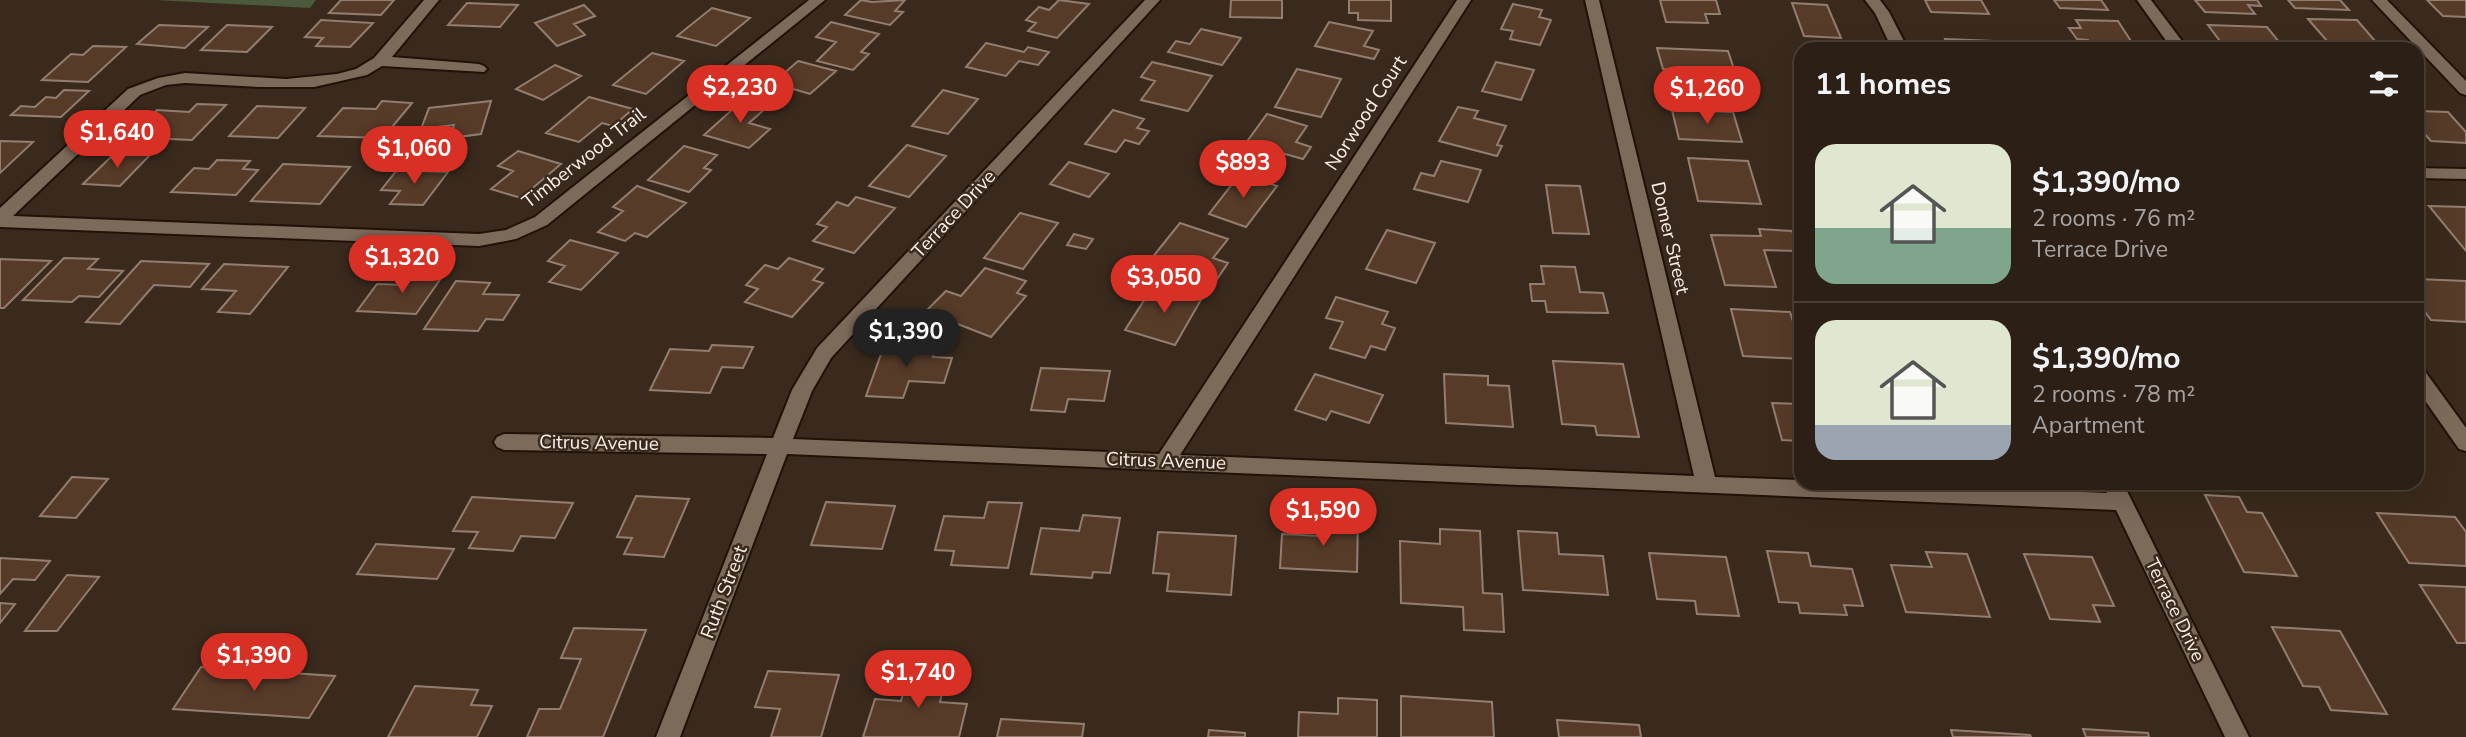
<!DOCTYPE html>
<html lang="en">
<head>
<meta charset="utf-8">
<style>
	:root { --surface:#2c2016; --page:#382d23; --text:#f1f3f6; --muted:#a6a3a1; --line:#483e35; --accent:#d93025 }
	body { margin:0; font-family:"Nunito Sans",sans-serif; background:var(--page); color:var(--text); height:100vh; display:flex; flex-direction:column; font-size:26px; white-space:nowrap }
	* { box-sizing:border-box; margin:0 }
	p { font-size:23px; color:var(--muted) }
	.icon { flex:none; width:38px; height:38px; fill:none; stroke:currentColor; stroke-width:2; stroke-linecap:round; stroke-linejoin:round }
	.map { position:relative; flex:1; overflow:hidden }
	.sheet { position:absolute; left:1794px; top:42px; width:630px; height:448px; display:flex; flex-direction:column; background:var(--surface); border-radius:21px; box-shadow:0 7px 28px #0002,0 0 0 2px var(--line) }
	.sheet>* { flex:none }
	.price { position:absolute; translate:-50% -60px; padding:0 16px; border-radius:24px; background:var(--accent); color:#fff; font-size:23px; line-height:46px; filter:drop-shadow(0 2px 4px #0008) }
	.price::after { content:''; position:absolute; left:50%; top:42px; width:21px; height:16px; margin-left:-10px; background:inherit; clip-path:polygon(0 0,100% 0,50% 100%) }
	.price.current { background:#222; color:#fff }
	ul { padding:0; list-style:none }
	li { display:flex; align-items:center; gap:21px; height:175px; padding:0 21px }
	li+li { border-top:2px solid var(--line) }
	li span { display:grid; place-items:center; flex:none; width:196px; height:140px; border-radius:21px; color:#555 }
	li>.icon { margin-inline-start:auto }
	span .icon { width:84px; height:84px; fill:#fffc; stroke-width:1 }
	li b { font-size:30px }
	h2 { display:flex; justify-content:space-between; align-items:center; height:84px; padding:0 21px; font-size:30px }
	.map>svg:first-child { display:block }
	.forest { fill:#4b5a3d }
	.building { fill:#573b29; stroke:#927e71; stroke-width:2 }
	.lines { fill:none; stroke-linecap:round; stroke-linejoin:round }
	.minor-casing { stroke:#211207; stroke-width:4 }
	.minor { fill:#7c6a5b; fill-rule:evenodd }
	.labels { text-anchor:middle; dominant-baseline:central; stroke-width:5; stroke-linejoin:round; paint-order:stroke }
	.street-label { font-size:19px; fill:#fcf1e9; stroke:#3a2a1d }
</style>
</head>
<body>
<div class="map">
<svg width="2466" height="737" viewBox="0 0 2466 737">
	<rect width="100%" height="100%" fill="#3a2a1d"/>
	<path class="forest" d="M 155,0 L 316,0 L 310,8 Z"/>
	<path class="building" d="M 341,0 L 394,0 L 381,15 L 329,13 Z
		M 861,0 L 872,2 L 905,0 L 895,11 L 903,12 L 890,25 L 845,15 Z
		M 1059,0 L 1089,4 L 1057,38 L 1028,31 L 1036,23 L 1026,20 L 1039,7 L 1049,10 Z
		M 1231,0 L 1282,0 L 1282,18 L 1230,17 Z
		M 1349,0 L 1391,0 L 1391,21 L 1358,20 L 1358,13 L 1349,13 Z
		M 1660,0 L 1716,0 L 1720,14 L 1705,14 L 1708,23 L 1666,22 Z
		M 1925,0 L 1981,0 L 1989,14 L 1931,12 Z
		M 2054,0 L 2101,0 L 2108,10 L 2060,8 Z
		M 2195,0 L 2257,0 L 2261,6 L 2248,5 L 2255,14 L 2205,12 Z
		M 2288,0 L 2340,0 L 2349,10 L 2295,8 Z
		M 2427,0 L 2466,0 L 2466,17 L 2443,16 Z
		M 467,3 L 518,5 L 500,27 L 448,25 Z
		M 1792,3 L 1827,5 L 1841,38 L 1804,36 Z
		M 1513,4 L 1542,10 L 1539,17 L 1551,20 L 1540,45 L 1510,39 L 1513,31 L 1501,29 Z
		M 584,5 L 595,16 L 574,24 L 585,35 L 557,46 L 535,23 Z
		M 712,8 L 750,18 L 716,46 L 677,36 Z
		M 2308,19 L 2357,20 L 2382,49 L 2334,49 Z
		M 321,20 L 373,23 L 350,47 L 316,46 L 323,38 L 305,37 Z
		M 2076,20 L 2118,21 L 2136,49 L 2092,47 L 2088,40 L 2077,39 L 2069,28 L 2081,28 Z
		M 831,22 L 879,34 L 861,52 L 869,54 L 853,70 L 817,61 L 836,42 L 816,37 Z
		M 1329,22 L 1373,31 L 1364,46 L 1379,50 L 1374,59 L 1315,46 Z
		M 159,25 L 208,27 L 185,48 L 137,44 Z
		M 227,25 L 272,27 L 247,52 L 201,50 Z
		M 2208,25 L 2267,27 L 2284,48 L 2226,49 Z
		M 1201,29 L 1241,38 L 1222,65 L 1168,52 L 1176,41 L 1190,44 Z
		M 1945,39 L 1995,41 L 1999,49 L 1950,49 Z
		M 986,43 L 1024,52 L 1028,47 L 1049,52 L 1038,65 L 1019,61 L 1006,76 L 966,67 Z
		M 93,46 L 126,47 L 88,82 L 42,80 L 71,54 L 83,55 Z
		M 1657,48 L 1728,51 L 1735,72 L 1663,69 Z
		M 652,53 L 684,61 L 646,94 L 613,85 Z
		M 798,61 L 836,71 L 810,94 L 773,83 Z
		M 1152,62 L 1212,76 L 1188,111 L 1141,100 L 1155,81 L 1141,77 Z
		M 1496,62 L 1534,70 L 1521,100 L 1482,91 Z
		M 555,65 L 581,76 L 543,100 L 516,89 Z
		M 1297,69 L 1341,79 L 1321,117 L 1275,107 Z
		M 64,90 L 89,91 L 61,117 L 11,115 L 21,106 L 35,107 L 46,97 L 56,98 Z
		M 943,90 L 978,99 L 948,134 L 912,126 Z
		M 589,97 L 633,109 L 613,126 L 602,123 L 579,142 L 546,133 Z
		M 744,99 L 768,106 L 749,123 L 770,129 L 749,148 L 704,135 Z
		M 382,101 L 412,103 L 383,138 L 318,136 L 343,108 L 376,109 Z
		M 491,101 L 481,134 L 450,138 L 454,125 L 421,129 L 429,108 Z
		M 197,104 L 226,105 L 192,140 L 148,138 L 156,130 L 137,130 L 157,110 L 189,112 Z
		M 257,106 L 305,108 L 278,138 L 229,136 Z
		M 1458,107 L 1478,111 L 1474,118 L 1506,126 L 1497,145 L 1502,146 L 1497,156 L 1439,141 Z
		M 1113,110 L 1144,119 L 1137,128 L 1149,131 L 1139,144 L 1125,140 L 1116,152 L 1085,144 Z
		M 1672,110 L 1733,112 L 1742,142 L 1679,139 Z
		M 2417,111 L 2448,112 L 2466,132 L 2466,143 L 2431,141 L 2424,133 L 2417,133 Z
		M 1267,114 L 1307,126 L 1296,142 L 1311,147 L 1303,159 L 1246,143 Z
		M 0,141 L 33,142 L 0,173 Z
		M 907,145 L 946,156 L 909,197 L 869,186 Z
		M 684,146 L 717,155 L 704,168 L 711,170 L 689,192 L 648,180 Z
		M 518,151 L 561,164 L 521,198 L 491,189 L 513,171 L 498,166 Z
		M 114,154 L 150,155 L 120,186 L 83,184 Z
		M 1688,158 L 1748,161 L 1761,204 L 1698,201 Z
		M 217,160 L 250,161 L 243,169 L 258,170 L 236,195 L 171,192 L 194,168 L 209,169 Z
		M 1441,161 L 1481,170 L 1468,202 L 1414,189 L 1421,173 L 1434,176 Z
		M 1069,162 L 1109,174 L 1089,197 L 1050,184 Z
		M 283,164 L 350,167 L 320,204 L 251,201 Z
		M 397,170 L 448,172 L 423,205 L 390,204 L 400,191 L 381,190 Z
		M 1240,174 L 1277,186 L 1246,227 L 1209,214 Z
		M 1546,185 L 1580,186 L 1589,234 L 1553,233 Z
		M 637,186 L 686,203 L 647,237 L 635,233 L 625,241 L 598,232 L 623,211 L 613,207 Z
		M 856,197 L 895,208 L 854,253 L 813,241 L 827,227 L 817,224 L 837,202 L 848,206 Z
		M 2429,206 L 2466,207 L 2466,251 Z
		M 1020,213 L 1058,223 L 1023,269 L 984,258 Z
		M 1180,223 L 1228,239 L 1213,258 L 1228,263 L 1215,282 L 1151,259 Z
		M 1759,229 L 1792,231 L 1799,251 L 1764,250 L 1776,287 L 1725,285 L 1711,235 L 1761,236 Z
		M 1387,230 L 1435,243 L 1416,283 L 1366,269 Z
		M 1074,234 L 1093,239 L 1086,249 L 1067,245 Z
		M 570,240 L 618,253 L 581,290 L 549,282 L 565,266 L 548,261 Z
		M 64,258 L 98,259 L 88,269 L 123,271 L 99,297 L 79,296 L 72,302 L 23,300 Z
		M 789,258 L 823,269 L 813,280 L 823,283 L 792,317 L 745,302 L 758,289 L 746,285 L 765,265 L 778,269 Z
		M 0,259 L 51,261 L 4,308 L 0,308 Z
		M 141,261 L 209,264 L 190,287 L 154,285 L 120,324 L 86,322 Z
		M 224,264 L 288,267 L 250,314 L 218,312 L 236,291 L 202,289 Z
		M 1541,266 L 1575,267 L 1580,292 L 1603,293 L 1608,313 L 1547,312 L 1545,301 L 1532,301 L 1530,284 L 1544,284 Z
		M 985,268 L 1026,281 L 1017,293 L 1026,296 L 991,337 L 950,321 L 953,319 L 927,310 L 946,291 L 961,296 Z
		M 415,272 L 444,274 L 416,314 L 357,311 L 377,284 L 406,285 Z
		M 2417,279 L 2466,281 L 2466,322 L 2431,320 L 2417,301 Z
		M 456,281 L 490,283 L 483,294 L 519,295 L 503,320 L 486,319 L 478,331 L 424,329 Z
		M 1154,285 L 1202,298 L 1175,345 L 1125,330 Z
		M 1336,297 L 1388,312 L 1382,324 L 1395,328 L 1385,350 L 1371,346 L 1365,358 L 1330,348 L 1343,322 L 1326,318 Z
		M 1731,309 L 1790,312 L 1797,334 L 1801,334 L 1801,359 L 1743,356 Z
		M 885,343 L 937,346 L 933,357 L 952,358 L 944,383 L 909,381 L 903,398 L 866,396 Z
		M 712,345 L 753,347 L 743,368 L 722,367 L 710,393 L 650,390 L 670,349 L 709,351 Z
		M 1553,361 L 1623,364 L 1639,437 L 1597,435 L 1595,426 L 1562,424 Z
		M 1041,368 L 1110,371 L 1104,401 L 1068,399 L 1065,412 L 1031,410 Z
		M 1315,374 L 1383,395 L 1369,423 L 1331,411 L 1326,420 L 1295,410 Z
		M 1444,374 L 1488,376 L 1488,385 L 1509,386 L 1513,427 L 1446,423 Z
		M 1772,403 L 1801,404 L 1801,441 L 1782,440 Z
		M 72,477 L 108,479 L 76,518 L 40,516 Z
		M 2205,495 L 2239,497 L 2247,512 L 2262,513 L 2297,576 L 2244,572 Z
		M 636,496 L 689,499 L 664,557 L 624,554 L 632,538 L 617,537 Z
		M 472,497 L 573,503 L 555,538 L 521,536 L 513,551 L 469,548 L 478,532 L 453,531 Z
		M 826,502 L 895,506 L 882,549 L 811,545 Z
		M 988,502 L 1022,503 L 1008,568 L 951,565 L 954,551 L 935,550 L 944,516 L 984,518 Z
		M 2377,513 L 2455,517 L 2466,532 L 2466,566 L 2409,563 Z
		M 1083,515 L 1120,518 L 1110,573 L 1093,572 L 1092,578 L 1031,574 L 1041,528 L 1079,531 Z
		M 1320,517 L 1358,519 L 1357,572 L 1280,568 L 1282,534 L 1320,536 Z
		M 1440,529 L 1480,531 L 1483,593 L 1502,594 L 1504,632 L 1464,630 L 1463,607 L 1401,603 L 1400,541 L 1440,544 Z
		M 1518,531 L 1557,533 L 1559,554 L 1603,556 L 1608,595 L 1523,590 Z
		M 1158,532 L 1236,536 L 1231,595 L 1167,591 L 1169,574 L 1153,573 Z
		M 376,544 L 454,549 L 437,579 L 357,574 Z
		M 1767,551 L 1808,553 L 1811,566 L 1852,569 L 1863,606 L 1844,605 L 1847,615 L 1800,613 L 1798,603 L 1779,602 Z
		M 1926,552 L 1967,554 L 1990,617 L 1906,612 L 1891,565 L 1932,567 Z
		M 1649,553 L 1726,557 L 1739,616 L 1697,614 L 1695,601 L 1657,599 Z
		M 2024,554 L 2092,557 L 2114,606 L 2093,605 L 2100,622 L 2050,619 Z
		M 0,558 L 50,561 L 35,580 L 13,579 L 0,594 Z
		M 67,575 L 99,577 L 57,631 L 25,631 Z
		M 2420,585 L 2466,587 L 2466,643 L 2457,643 Z
		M 0,603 L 15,604 L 0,623 Z
		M 2272,627 L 2340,631 L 2387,714 L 2331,710 L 2319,687 L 2303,686 Z
		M 574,628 L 646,630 L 603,737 L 527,737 L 539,709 L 560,709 L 581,659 L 561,658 Z
		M 201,667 L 335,676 L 309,718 L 173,709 Z
		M 910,667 L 948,670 L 940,702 L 967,704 L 959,737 L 863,737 L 875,699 L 901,701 Z
		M 768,671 L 839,675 L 821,737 L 771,737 L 780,709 L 755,707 Z
		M 415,686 L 478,690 L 471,705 L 492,706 L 477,737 L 388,737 Z
		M 1401,696 L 1492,702 L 1494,737 L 1401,737 Z
		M 1338,698 L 1377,700 L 1377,737 L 1298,737 L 1299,712 L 1338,714 Z
		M 1001,719 L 1084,724 L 1082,737 L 997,737 Z
		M 1557,720 L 1639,725 L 1641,737 L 1559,737 Z
		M 2083,729 L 2148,733 L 2149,737 L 2086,737 Z
		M 1209,730 L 1245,733 L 1245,737 L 1208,737 Z
		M 1951,730 L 2030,735 L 2031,737 L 1953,737 Z"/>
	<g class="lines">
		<g class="minor-casing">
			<path id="minor" d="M 424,0 L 439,0 L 392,57 L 479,64 L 484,66 L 487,69 L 484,72 L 382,66 L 367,75 L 314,87 L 259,87 L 185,83 L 166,85 L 140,95 L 13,216 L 479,234 L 506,230 L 535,217 L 809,0 L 825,0 L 547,225 L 516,239 L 479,246 L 0,227 L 0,208 L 128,89 L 158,78 L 185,73 L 286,79 L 337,74 L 356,69 L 374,58 Z
				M 1145,0 L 1160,0 L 831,358 L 812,391 L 793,439 L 1159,454 L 1457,0 L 1471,0 L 1180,455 L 1694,476 L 1585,0 L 1599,0 L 1715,477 L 1801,480 L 1801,483 L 1865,483 L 2107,493 L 2103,483 L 2123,483 L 2249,737 L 2225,737 L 2116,510 L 787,454 L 680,737 L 656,737 L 767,454 L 504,450 L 497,447 L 494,442 L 497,437 L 504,434 L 773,438 L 792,390 L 817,348 Z
				M 1865,0 L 1880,0 L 1889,12 L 1908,49 L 1892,49 L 1875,13 Z
				M 2137,0 L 2151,0 L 2188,49 L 2172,49 Z
				M 2372,0 L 2387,0 L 2466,81 L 2466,95 L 2460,93 Z
				M 2417,168 L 2466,169 L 2466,179 L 2417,178 Z
				M 2417,368 L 2424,370 L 2466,428 L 2466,451 L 2459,449 L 2417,389 Z"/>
		</g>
		<use href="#minor" class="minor"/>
	</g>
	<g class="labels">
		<g class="street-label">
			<text transform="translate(1366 113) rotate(-57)">Norwood Court</text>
			<text transform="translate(584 158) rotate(-38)">Timberwood Trail</text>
			<text transform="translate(954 214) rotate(-47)">Terrace Drive</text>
			<text transform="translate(1670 238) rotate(77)">Domer Street</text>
			<text transform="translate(599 443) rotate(1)">Citrus Avenue</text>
			<text transform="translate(1166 461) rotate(2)">Citrus Avenue</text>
			<text transform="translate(724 592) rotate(-69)">Ruth Street</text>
			<text transform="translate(2175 610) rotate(64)">Terrace Drive</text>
		</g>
	</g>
</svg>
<b class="price" style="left:740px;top:125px">$2,230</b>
<b class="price" style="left:1707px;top:126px">$1,260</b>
<b class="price" style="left:117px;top:170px">$1,640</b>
<b class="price" style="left:414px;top:186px">$1,060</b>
<b class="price" style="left:1243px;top:200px">$893</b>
<b class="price" style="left:402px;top:295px">$1,320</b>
<b class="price" style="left:1164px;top:315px">$3,050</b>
<b class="price current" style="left:906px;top:369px">$1,390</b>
<b class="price" style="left:1323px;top:548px">$1,590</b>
<b class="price" style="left:254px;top:693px">$1,390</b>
<b class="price" style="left:918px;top:710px">$1,740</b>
<section class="sheet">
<h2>11 homes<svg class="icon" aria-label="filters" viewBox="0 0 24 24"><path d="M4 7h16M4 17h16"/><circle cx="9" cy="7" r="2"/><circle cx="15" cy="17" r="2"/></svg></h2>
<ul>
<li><span style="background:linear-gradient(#dfe7d0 60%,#7fa58c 0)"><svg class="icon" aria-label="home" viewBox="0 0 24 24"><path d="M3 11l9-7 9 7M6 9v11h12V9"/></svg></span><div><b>$1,390/mo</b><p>2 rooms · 76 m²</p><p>Terrace Drive</p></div></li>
<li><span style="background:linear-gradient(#dfe7d0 75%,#9aa5b1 0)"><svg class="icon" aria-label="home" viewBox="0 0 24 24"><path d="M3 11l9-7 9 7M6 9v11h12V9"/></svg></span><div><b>$1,390/mo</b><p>2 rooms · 78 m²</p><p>Apartment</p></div></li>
</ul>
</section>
</div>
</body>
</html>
